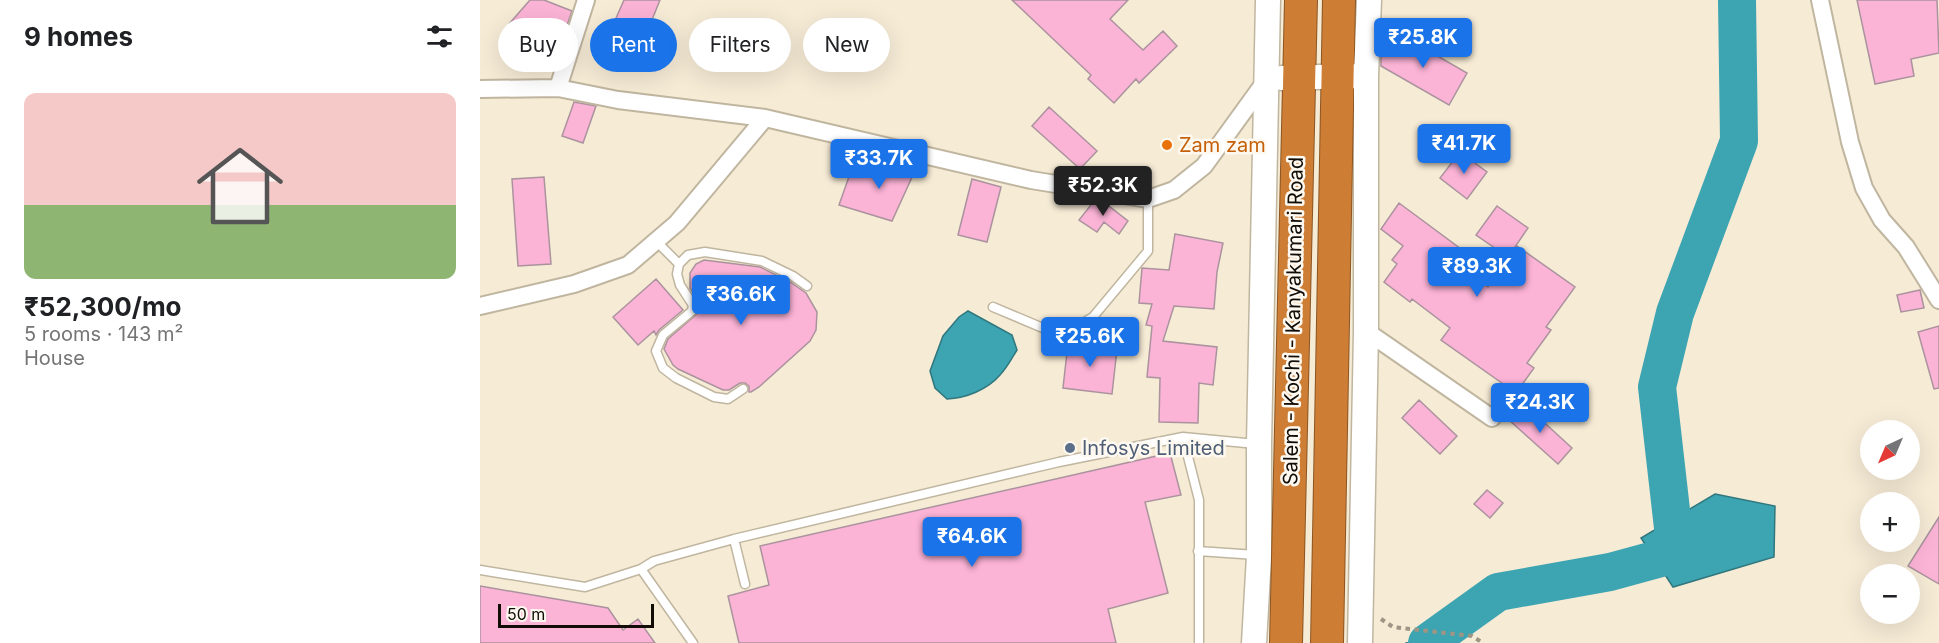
<!DOCTYPE html>
<html lang="en">
<head>
<meta charset="utf-8">
<style>
	:root { --surface:#fff; --page:#f6f6f6; --text:#202124; --muted:#757577; --accent:#1a73e8 }
	body { margin:0; font-family:Inter,sans-serif; background:var(--page); color:var(--text); height:100vh; display:flex; flex-direction:column; font-size:22px; white-space:nowrap }
	* { box-sizing:border-box; margin:0 }
	p { font-size:20px; color:var(--muted) }
	.icon { flex:none; width:33px; height:33px; fill:none; stroke:currentColor; stroke-width:2; stroke-linecap:round; stroke-linejoin:round }
	.map { position:relative; flex:1; overflow:hidden }
	.side { display:flex; flex-direction:column; background:var(--surface); width:480px }
	.side>* { flex:none }
	.guide { position:absolute; left:18px; top:18px; width:570px; height:54px; display:flex; gap:12px }
	.needle { width:39px; rotate:224deg }
	.buttons { position:absolute; left:1380px; top:420px; display:grid; gap:12px }
	.buttons a { display:grid; place-items:center; width:60px; height:60px; border-radius:50%; background:var(--surface); box-shadow:0 6px 24px #0002; font-size:30px }
	.scale { position:absolute; left:18px; bottom:15px; width:156px; box-sizing:border-box; padding-left:6px; border:3px solid #110d06; border-top:0; font-size:16px; line-height:21px; white-space:nowrap; color:#110d06; -webkit-text-stroke:4px #fef9f0; paint-order:stroke }
	.price { position:absolute; translate:-50% -51px; padding:0 14px; border-radius:6px; background:var(--accent); color:#fff; font-size:20px; line-height:39px; filter:drop-shadow(0 2px 3px #0008) }
	.price::after { content:''; position:absolute; left:50%; top:36px; width:18px; height:14px; margin-left:-9px; background:inherit; clip-path:polygon(0 0,100% 0,50% 100%) }
	.price.on { background:#222; color:#fff }
	ul { padding:0; list-style:none }
	li { display:grid; align-content:center; gap:12px; height:318px; padding:0 24px }
	li span { display:grid; place-items:center; height:186px; border-radius:12px; color:#555 }
	li>.icon { margin-inline-start:auto }
	span .icon { width:108px; height:108px; fill:#fffc; stroke-width:1 }
	li b { font-size:26px }
	h2 { display:flex; justify-content:space-between; align-items:center; height:72px; padding:0 24px; font-size:26px }
	.pill { padding:0 21px; border-radius:27px; background:var(--surface); box-shadow:0 6px 24px #0002; font-size:21px; line-height:54px }
	.pill.on { background:var(--accent); color:#fff }
	main { display:flex; flex:1; min-height:0 }
	.map>svg:first-child { display:block }
	.water { fill:#3da4b2; stroke:#30777e; stroke-width:1.5 }
	.pier { fill:#f6ebd5 }
	.lines { fill:none; stroke-linecap:round; stroke-linejoin:round }
	.river { stroke:#3da4b2; stroke-width:38 }
	.building { fill:#fbb3d6; stroke:#ab939e; stroke-width:1.5 }
	.lane-casing { stroke:#c0b6a0; stroke-width:11 }
	.street-casing { stroke:#c0b6a0; stroke-width:20 }
	.secondary-casing { stroke:#c0b6a0; stroke-width:27 }
	.highway-casing { stroke:#8b5624; stroke-width:34 }
	.path { stroke:#9e9585; stroke-width:4; stroke-dasharray:4.5 4.5; stroke-linecap:butt }
	.lane { stroke:#fff; stroke-width:8 }
	.street { stroke:#fff; stroke-width:16 }
	.secondary { stroke:#fff; stroke-width:24 }
	.highway { stroke:#cd7d34; stroke-width:32 }
	.food-dot { fill:#e8710a; stroke:#fef9f0; stroke-width:2 }
	.service-dot { fill:#5c6f8a; stroke:#fef9f0; stroke-width:2 }
	.labels { text-anchor:middle; dominant-baseline:central; stroke-width:5; stroke-linejoin:round; paint-order:stroke }
	.food-label { font-size:20px; fill:#c56008; stroke:#fef9f0; text-anchor:start }
	.street-label { font-size:20px; fill:#110d06; stroke:#fef9f0 }
	.service-label { font-size:20px; fill:#4e5e75; stroke:#fef9f0; text-anchor:start }
</style>
</head>
<body>
<main>
<section class="side">
<h2>9 homes<svg class="icon" aria-label="filters" viewBox="0 0 24 24"><path d="M4 7h16M4 17h16"/><circle cx="9" cy="7" r="2"/><circle cx="15" cy="17" r="2"/></svg></h2>
<ul>
<li><span style="background:linear-gradient(#f6c9c9 60%,#8fb573 0)"><svg class="icon" aria-label="home" viewBox="0 0 24 24"><path d="M3 11l9-7 9 7M6 9v11h12V9"/></svg></span><div><b>₹52,300/mo</b><p>5 rooms · 143 m²</p><p>House</p></div></li>
</ul>
</section>
<div class="map">
<svg width="1459" height="643" viewBox="0 0 1459 643">
	<rect width="100%" height="100%" fill="#f6ebd5"/>
	<path class="water" d="M 488,311 L 532,335 L 537,350 C 532,358 527,368 520,375 C 507,390 486,398 467,399 L 455,388 L 450,371 L 463,336 L 479,317 Z
		M 1235,494 L 1295,506 L 1294,557 L 1193,587 L 1161,538 Z
		M 990,595 L 1016,607 L 966,643 L 926,643 Z"/>
	<path class="pier" d="M 953,619 L 999,623 L 971,643 L 923,642 Z"/>
	<g class="lines">
		<path class="river" d="M 947,643 L 1018,592 L 1130,572 L 1196,554 L 1177,387 L 1195,313 L 1259,141 L 1257,0"/>
	</g>
	<path class="building" d="M 50,0 L 64,0 L 92,11 L 84,34 L 74,49 L 29,24 Z
		M 144,0 L 180,0 L 161,47 L 129,34 Z
		M 532,0 L 648,0 L 630,19 L 663,50 L 683,31 L 697,46 L 659,83 L 656,79 L 634,103 L 608,79 L 611,75 Z
		M 1377,0 L 1457,0 L 1459,53 L 1431,59 L 1434,76 L 1395,84 Z
		M 916,32 L 987,73 L 969,105 L 901,66 L 901,58 Z
		M 94,102 L 116,106 L 103,143 L 82,136 Z
		M 569,107 L 617,151 L 600,169 L 552,126 Z
		M 980,152 L 1007,172 L 987,199 L 960,178 Z
		M 409,159 L 438,164 L 412,221 L 359,205 L 371,171 L 404,173 Z
		M 64,177 L 71,264 L 38,266 L 32,179 Z
		M 492,179 L 521,187 L 507,242 L 478,235 Z
		M 614,201 L 625,203 L 648,221 L 639,234 L 624,222 L 617,232 L 599,220 Z
		M 919,203 L 989,255 L 980,266 L 1008,287 L 1037,246 L 1095,287 L 1066,327 L 1071,330 L 1047,363 L 1054,368 L 1036,393 L 961,340 L 970,328 L 932,299 L 930,302 L 904,282 L 917,264 L 912,260 L 923,246 L 901,229 Z
		M 1017,206 L 1048,228 L 1028,257 L 996,235 Z
		M 695,234 L 743,243 L 737,272 L 734,309 L 694,306 L 683,341 L 737,347 L 733,385 L 719,383 L 718,423 L 679,422 L 680,378 L 667,377 L 672,326 L 666,325 L 672,304 L 659,303 L 662,268 L 689,270 Z
		M 224,260 L 280,267 L 310,282 L 326,293 L 337,312 L 336,330 L 330,341 L 279,387 L 271,392 L 269,392 L 269,386 L 265,383 L 260,383 L 249,390 L 243,390 L 198,369 L 193,365 L 184,349 L 188,339 L 218,313 L 219,302 L 210,288 L 210,273 L 216,264 Z
		M 176,279 L 203,310 L 179,330 L 176,335 L 174,331 L 158,345 L 133,317 Z
		M 1440,290 L 1444,308 L 1421,312 L 1417,295 Z
		M 1459,326 L 1459,388 L 1454,389 L 1438,332 Z
		M 588,343 L 637,349 L 632,394 L 583,388 Z
		M 939,400 L 977,436 L 960,454 L 922,418 Z
		M 1043,403 L 1092,448 L 1078,464 L 1029,420 Z
		M 690,453 L 701,495 L 665,502 L 688,593 L 628,609 L 636,643 L 259,643 L 248,596 L 289,585 L 280,546 Z
		M 1007,490 L 1023,503 L 1010,518 L 994,504 Z
		M 1459,517 L 1459,584 L 1428,566 Z
		M 0,586 L 128,608 L 143,630 L 158,619 L 175,643 L 0,643 Z"/>
	<g class="lines">
		<g class="lane-casing">
			<path id="lane" d="M 176,241 L 199,264
				M 513,307 L 582,336 L 613,317 L 668,251 L 668,199
				M 263,389 L 248,399 L 234,397 L 196,378 L 183,368 L 176,351 L 183,335 L 212,311 L 213,305 L 200,285 L 197,274 L 199,264 L 208,255 L 225,252 L 282,261 L 313,276 L 327,286
				M 703,437 L 719,500 L 719,643
				M 254,539 L 265,584
				M 718,551 L 776,555
				M 161,569 L 213,643
				M 0,570 L 105,587 L 161,569 L 174,561 L 254,539 L 579,462 L 703,437 L 776,444"/>
		</g>
		<g class="street-casing">
			<path id="street" d="M 1340,0 L 1370,142 L 1384,188 L 1402,220 L 1426,247 L 1459,300
				M 78,88 L 106,0
				M 0,89 L 78,88 L 138,100 L 285,118
				M 0,306 L 94,284 L 148,265 L 197,223 L 285,118 L 551,180 L 668,199 L 694,190 L 724,166 L 787,79
				M 886,331 L 1012,418"/>
		</g>
		<g class="secondary-casing">
			<path id="secondary" d="M 802,78 L 875,76
				M 774,643 L 779,556 L 779,444 L 788,0
				M 880,643 L 886,331 L 886,76 L 889,0"/>
		</g>
		<g class="highway-casing">
			<path id="highway" d="M 806,643 L 821,0
				M 847,643 L 859,0"/>
		</g>
		<path class="path" d="M 901,619 L 913,627 L 992,636 L 1003,643"/>
		<use href="#lane" class="lane"/>
		<use href="#street" class="street"/>
		<use href="#secondary" class="secondary"/>
		<use href="#highway" class="highway"/>
	</g>
	<circle class="food-dot" cx="687" cy="145" r="6"/>
	<circle class="service-dot" cx="590" cy="448" r="6"/>
	<g class="labels">
		<g class="food-label">
			<text x="699" y="145">Zam zam</text>
		</g>
		<g class="street-label">
			<text transform="translate(813 321) rotate(-89)">Salem - Kochi - Kanyakumari Road</text>
		</g>
		<g class="service-label">
			<text x="602" y="448">Infosys Limited</text>
		</g>
	</g>
</svg>
<div class="buttons">
<a><svg class="needle" viewBox="-14 -14 28 28"><path d="M0-13l5 13h-10z" fill="#e53935"/><path d="M0 13l5-13h-10z" fill="#757577"/></svg></a>
<a>+</a>
<a>−</a>
</div>
<div class="scale">50 m</div>
<b class="price" style="left:943px;top:69px">₹25.8K</b>
<b class="price" style="left:984px;top:175px">₹41.7K</b>
<b class="price" style="left:399px;top:190px">₹33.7K</b>
<b class="price on" style="left:623px;top:217px">₹52.3K</b>
<b class="price" style="left:997px;top:298px">₹89.3K</b>
<b class="price" style="left:261px;top:326px">₹36.6K</b>
<b class="price" style="left:610px;top:368px">₹25.6K</b>
<b class="price" style="left:1060px;top:434px">₹24.3K</b>
<b class="price" style="left:492px;top:568px">₹64.6K</b>
<div class="guide">
<a class="pill">Buy</a>
<a class="pill on">Rent</a>
<a class="pill">Filters</a>
<a class="pill">New</a>
</div>
</div>
</main>
</body>
</html>
